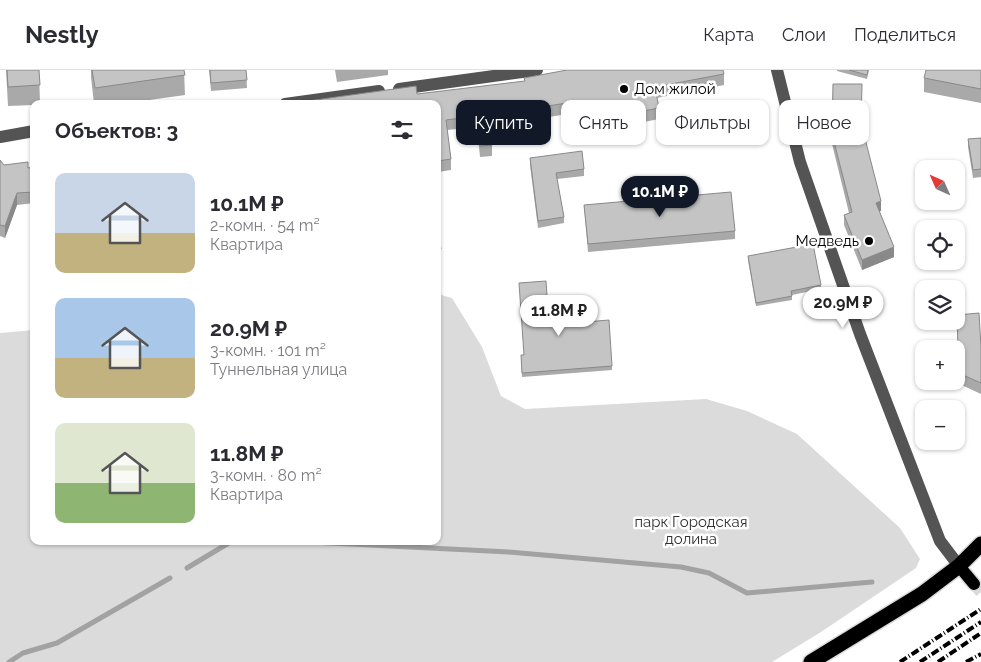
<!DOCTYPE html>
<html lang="ru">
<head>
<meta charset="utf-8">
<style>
	:root { --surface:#fff; --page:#f2f2f3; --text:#2b2b33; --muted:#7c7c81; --line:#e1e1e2; --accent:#111827 }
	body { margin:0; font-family:Raleway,sans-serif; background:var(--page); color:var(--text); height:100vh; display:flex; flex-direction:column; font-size:19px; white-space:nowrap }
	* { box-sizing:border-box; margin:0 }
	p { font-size:16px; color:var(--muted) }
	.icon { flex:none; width:28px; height:28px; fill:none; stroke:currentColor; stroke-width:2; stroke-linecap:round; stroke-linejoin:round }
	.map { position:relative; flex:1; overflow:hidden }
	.details { position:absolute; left:30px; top:30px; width:411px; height:445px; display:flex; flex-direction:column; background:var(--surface); border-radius:10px; box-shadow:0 1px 4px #0004 }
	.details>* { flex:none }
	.banner { position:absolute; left:456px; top:30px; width:449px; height:45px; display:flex; gap:10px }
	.needle { width:32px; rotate:315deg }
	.fabs { position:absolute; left:915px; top:90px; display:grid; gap:10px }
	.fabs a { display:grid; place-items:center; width:50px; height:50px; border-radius:10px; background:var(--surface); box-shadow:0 1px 4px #0004; font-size:25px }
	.price { position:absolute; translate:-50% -42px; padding:0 11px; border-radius:18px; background:#fff; color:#222; font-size:16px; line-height:32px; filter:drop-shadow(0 1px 2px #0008) }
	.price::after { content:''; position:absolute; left:50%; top:30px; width:15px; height:11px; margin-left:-8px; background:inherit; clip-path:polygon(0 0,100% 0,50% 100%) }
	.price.selected { background:var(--accent); color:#fff }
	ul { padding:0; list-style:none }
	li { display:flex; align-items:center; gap:15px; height:125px; padding:0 25px }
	li span { display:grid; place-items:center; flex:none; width:140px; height:100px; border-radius:10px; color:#555 }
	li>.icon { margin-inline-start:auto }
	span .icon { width:60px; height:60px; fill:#fffc; stroke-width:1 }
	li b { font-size:21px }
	h2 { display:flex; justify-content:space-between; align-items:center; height:60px; padding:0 25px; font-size:21px }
	.pill { padding:0 18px; border-radius:10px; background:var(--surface); box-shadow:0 1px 4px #0004; font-size:18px; line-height:45px }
	.pill.selected { background:var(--accent); color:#fff }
	header { display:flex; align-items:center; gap:30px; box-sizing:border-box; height:70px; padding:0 25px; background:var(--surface); border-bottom:1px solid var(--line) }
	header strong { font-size:24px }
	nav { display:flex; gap:28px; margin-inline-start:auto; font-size:18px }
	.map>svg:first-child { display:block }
	.green { fill:#dbdbdb }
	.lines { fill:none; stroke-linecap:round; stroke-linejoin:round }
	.stream { stroke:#a2a2a2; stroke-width:5 }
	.major-tunnel { stroke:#d9d9d9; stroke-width:12; stroke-dasharray:12 6; stroke-linecap:butt }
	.major-casing { stroke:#dbdbdb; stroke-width:15 }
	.highway-casing { stroke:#dbdbdb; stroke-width:18 }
	.minor { stroke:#545454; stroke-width:12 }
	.major { stroke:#000; stroke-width:12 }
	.highway { stroke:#000; stroke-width:15 }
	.rail { stroke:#000; stroke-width:4; stroke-dasharray:8 2.5 1 2.5; stroke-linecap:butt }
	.wall { fill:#a9a9a9 }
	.shaded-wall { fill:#898989 }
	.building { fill:#c4c4c4; stroke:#898989 }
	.poi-dot { fill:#000; stroke:#fff; stroke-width:2 }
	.labels { text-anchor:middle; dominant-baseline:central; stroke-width:5; stroke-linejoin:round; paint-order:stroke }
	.poi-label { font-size:15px; fill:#000; stroke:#fff; text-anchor:start }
	.park-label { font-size:15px; fill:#323232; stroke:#fff }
</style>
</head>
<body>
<header>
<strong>Nestly</strong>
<nav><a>Карта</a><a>Слои</a><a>Поделиться</a></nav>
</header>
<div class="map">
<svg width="981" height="592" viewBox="0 0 981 592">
	<rect width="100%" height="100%" fill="#fff"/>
	<path class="green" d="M 438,224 L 452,228 L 482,277 L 501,326 L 525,339 L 706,329 L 747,341 L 797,364 L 900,458 L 920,489 L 916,498 L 821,562 L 772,592 L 0,592 L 0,263 L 34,260 L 34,471 L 438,471 Z"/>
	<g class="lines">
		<path class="stream" d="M 291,471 L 509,482 L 681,497 L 709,503 L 747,523 L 872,512
			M 187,498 L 232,471
			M 9,592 L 23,583 L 57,573 L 170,508"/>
		<path class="major-tunnel" d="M 974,514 L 981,522"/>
		<g class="major-casing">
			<path id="major" d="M 959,496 L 974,514"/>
		</g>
		<g class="highway-casing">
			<path id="highway" d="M 811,592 L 922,524 L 959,496 L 981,474"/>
		</g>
		<path class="minor" d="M 777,0 L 800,92 L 860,264 L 940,471 L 959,496
			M 399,19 L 537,0
			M 285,34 L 379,21
			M 0,67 L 34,61"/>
		<use href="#major" class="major"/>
		<use href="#highway" class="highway"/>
		<path class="rail" d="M 900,592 L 981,539
			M 920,592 L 981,552
			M 938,592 L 981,563
			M 966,592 L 981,584"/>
	</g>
	<path class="wall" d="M 6,0 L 39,0 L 40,34 L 34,34 L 34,35 L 8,36 Z
		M 91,0 L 184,0 L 185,25 L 121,34 L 94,34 L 91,7 Z
		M 209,0 L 246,0 L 247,18 L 211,21 Z
		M 335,0 L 388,0 L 388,5 L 337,12 Z
		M 837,0 L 869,0 L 867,9 L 837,1 Z
		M 981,0 L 981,33 L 924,22 L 924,8 Z
		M 724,4 L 724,15 L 657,28 L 659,38 L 659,49 L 578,65 L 573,43 L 549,47 L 550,71 L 528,75 L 526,52 L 490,56 L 492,75 L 492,86 L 480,87 L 477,57 L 447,60 L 451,89 L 451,100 L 438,102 L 438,34 L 417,24 Z
		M 833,14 L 861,54 L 881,141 L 879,141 L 894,187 L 862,200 L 844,155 L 844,145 L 849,143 L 832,74 Z
		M 981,68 L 981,107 L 973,108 L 968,77 L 968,69 Z
		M 530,88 L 584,99 L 584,106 L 557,109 L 564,147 L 564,153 L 538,158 L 530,95 Z
		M 0,90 L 4,95 L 28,98 L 34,97 L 34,133 L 17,135 L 5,168 L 0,166 Z
		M 584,135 L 735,161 L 735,169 L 588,182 Z
		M 438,161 L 441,179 L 441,187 L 438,187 Z
		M 748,186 L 821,215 L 821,219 L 792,225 L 792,230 L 756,236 L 748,190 Z
		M 957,245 L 981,277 L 981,324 L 953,311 L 956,311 L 956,284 L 958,280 Z
		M 549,255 L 612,296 L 612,300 L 522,307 L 521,285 L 523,285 Z"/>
	<path class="shaded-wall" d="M 17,123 L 17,135 L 5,168 L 5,156 Z
		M 881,131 L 881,141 L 876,143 L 876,133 Z
		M 894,177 L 894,187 L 862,200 L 862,190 Z"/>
	<path class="building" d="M 7,0 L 39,0 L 40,15 L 8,17 Z
		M 92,0 L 184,0 L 185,5 L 95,18 Z
		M 210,0 L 246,0 L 247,10 L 211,13 Z
		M 567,0 L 723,0 L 724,4 L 655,17 L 659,38 L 578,54 L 573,32 L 548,36 L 550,60 L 528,64 L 526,41 L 489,45 L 492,75 L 480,76 L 477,46 L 446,50 L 451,89 L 438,91 L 438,34 L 286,34 L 416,16 L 417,24 L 525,11 L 524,8 Z
		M 849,0 L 868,0 L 867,5 Z
		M 926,0 L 981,0 L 981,19 L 924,8 Z
		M 833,14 L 862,14 L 861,53 L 881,131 L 876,133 L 894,177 L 862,190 L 844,145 L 852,142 L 832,64 Z
		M 981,68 L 981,99 L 973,100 L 968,69 Z
		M 582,81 L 584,99 L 556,103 L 564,147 L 538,151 L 530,88 Z
		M 0,90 L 4,95 L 28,92 L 28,98 L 34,97 L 34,122 L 17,123 L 5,156 L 0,155 Z
		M 731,122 L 735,161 L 588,174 L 584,135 Z
		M 438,161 L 441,179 L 438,180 Z
		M 813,174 L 821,215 L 791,221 L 792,226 L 756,233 L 748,186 Z
		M 546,211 L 549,255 L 609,250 L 612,296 L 522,303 L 521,285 L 524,285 L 519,213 Z
		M 979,243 L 981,277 L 981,313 L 956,302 L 956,284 L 958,279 L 957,245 Z"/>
	<g class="poi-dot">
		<circle cx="624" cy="19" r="5"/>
		<circle cx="869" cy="171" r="5"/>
	</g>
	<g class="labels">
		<g class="poi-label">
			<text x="634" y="19">Дом жилой</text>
			<text x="859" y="171" text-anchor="end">Медведь</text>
		</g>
		<g class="park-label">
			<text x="691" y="452">парк Городская<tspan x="691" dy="17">долина</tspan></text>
		</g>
	</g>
</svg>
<div class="fabs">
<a><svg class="needle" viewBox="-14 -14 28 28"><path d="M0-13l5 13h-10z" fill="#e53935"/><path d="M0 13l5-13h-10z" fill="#7c7c81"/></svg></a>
<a><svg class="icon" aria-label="locate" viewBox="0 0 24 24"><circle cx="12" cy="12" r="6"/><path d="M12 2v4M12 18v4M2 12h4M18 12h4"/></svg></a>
<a><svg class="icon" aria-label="layers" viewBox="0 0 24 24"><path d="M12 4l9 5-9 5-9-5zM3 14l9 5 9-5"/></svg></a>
<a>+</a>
<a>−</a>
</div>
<b class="price selected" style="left:660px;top:148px">10.1M ₽</b>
<b class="price" style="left:843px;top:259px">20.9M ₽</b>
<b class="price" style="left:559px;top:267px">11.8M ₽</b>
<div class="banner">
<a class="pill selected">Купить</a>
<a class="pill">Снять</a>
<a class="pill">Фильтры</a>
<a class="pill">Новое</a>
</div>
<section class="details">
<h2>Объектов: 3<svg class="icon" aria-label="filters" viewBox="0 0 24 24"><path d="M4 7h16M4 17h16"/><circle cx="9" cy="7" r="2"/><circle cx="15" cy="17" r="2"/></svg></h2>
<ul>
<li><span style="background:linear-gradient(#c9d6e8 60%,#c2b280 0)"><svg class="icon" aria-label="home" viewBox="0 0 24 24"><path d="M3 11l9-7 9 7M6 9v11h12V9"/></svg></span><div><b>10.1M ₽</b><p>2-комн. · 54 m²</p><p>Квартира</p></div></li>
<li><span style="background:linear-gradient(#a9c7e8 60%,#c2b280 0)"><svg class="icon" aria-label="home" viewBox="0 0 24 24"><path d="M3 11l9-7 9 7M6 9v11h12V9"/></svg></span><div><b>20.9M ₽</b><p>3-комн. · 101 m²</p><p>Туннельная улица</p></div></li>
<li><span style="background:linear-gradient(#dfe7d0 60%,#8fb573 0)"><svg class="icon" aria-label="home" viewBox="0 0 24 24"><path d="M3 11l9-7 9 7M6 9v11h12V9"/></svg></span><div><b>11.8M ₽</b><p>3-комн. · 80 m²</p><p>Квартира</p></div></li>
</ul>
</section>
</div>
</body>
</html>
